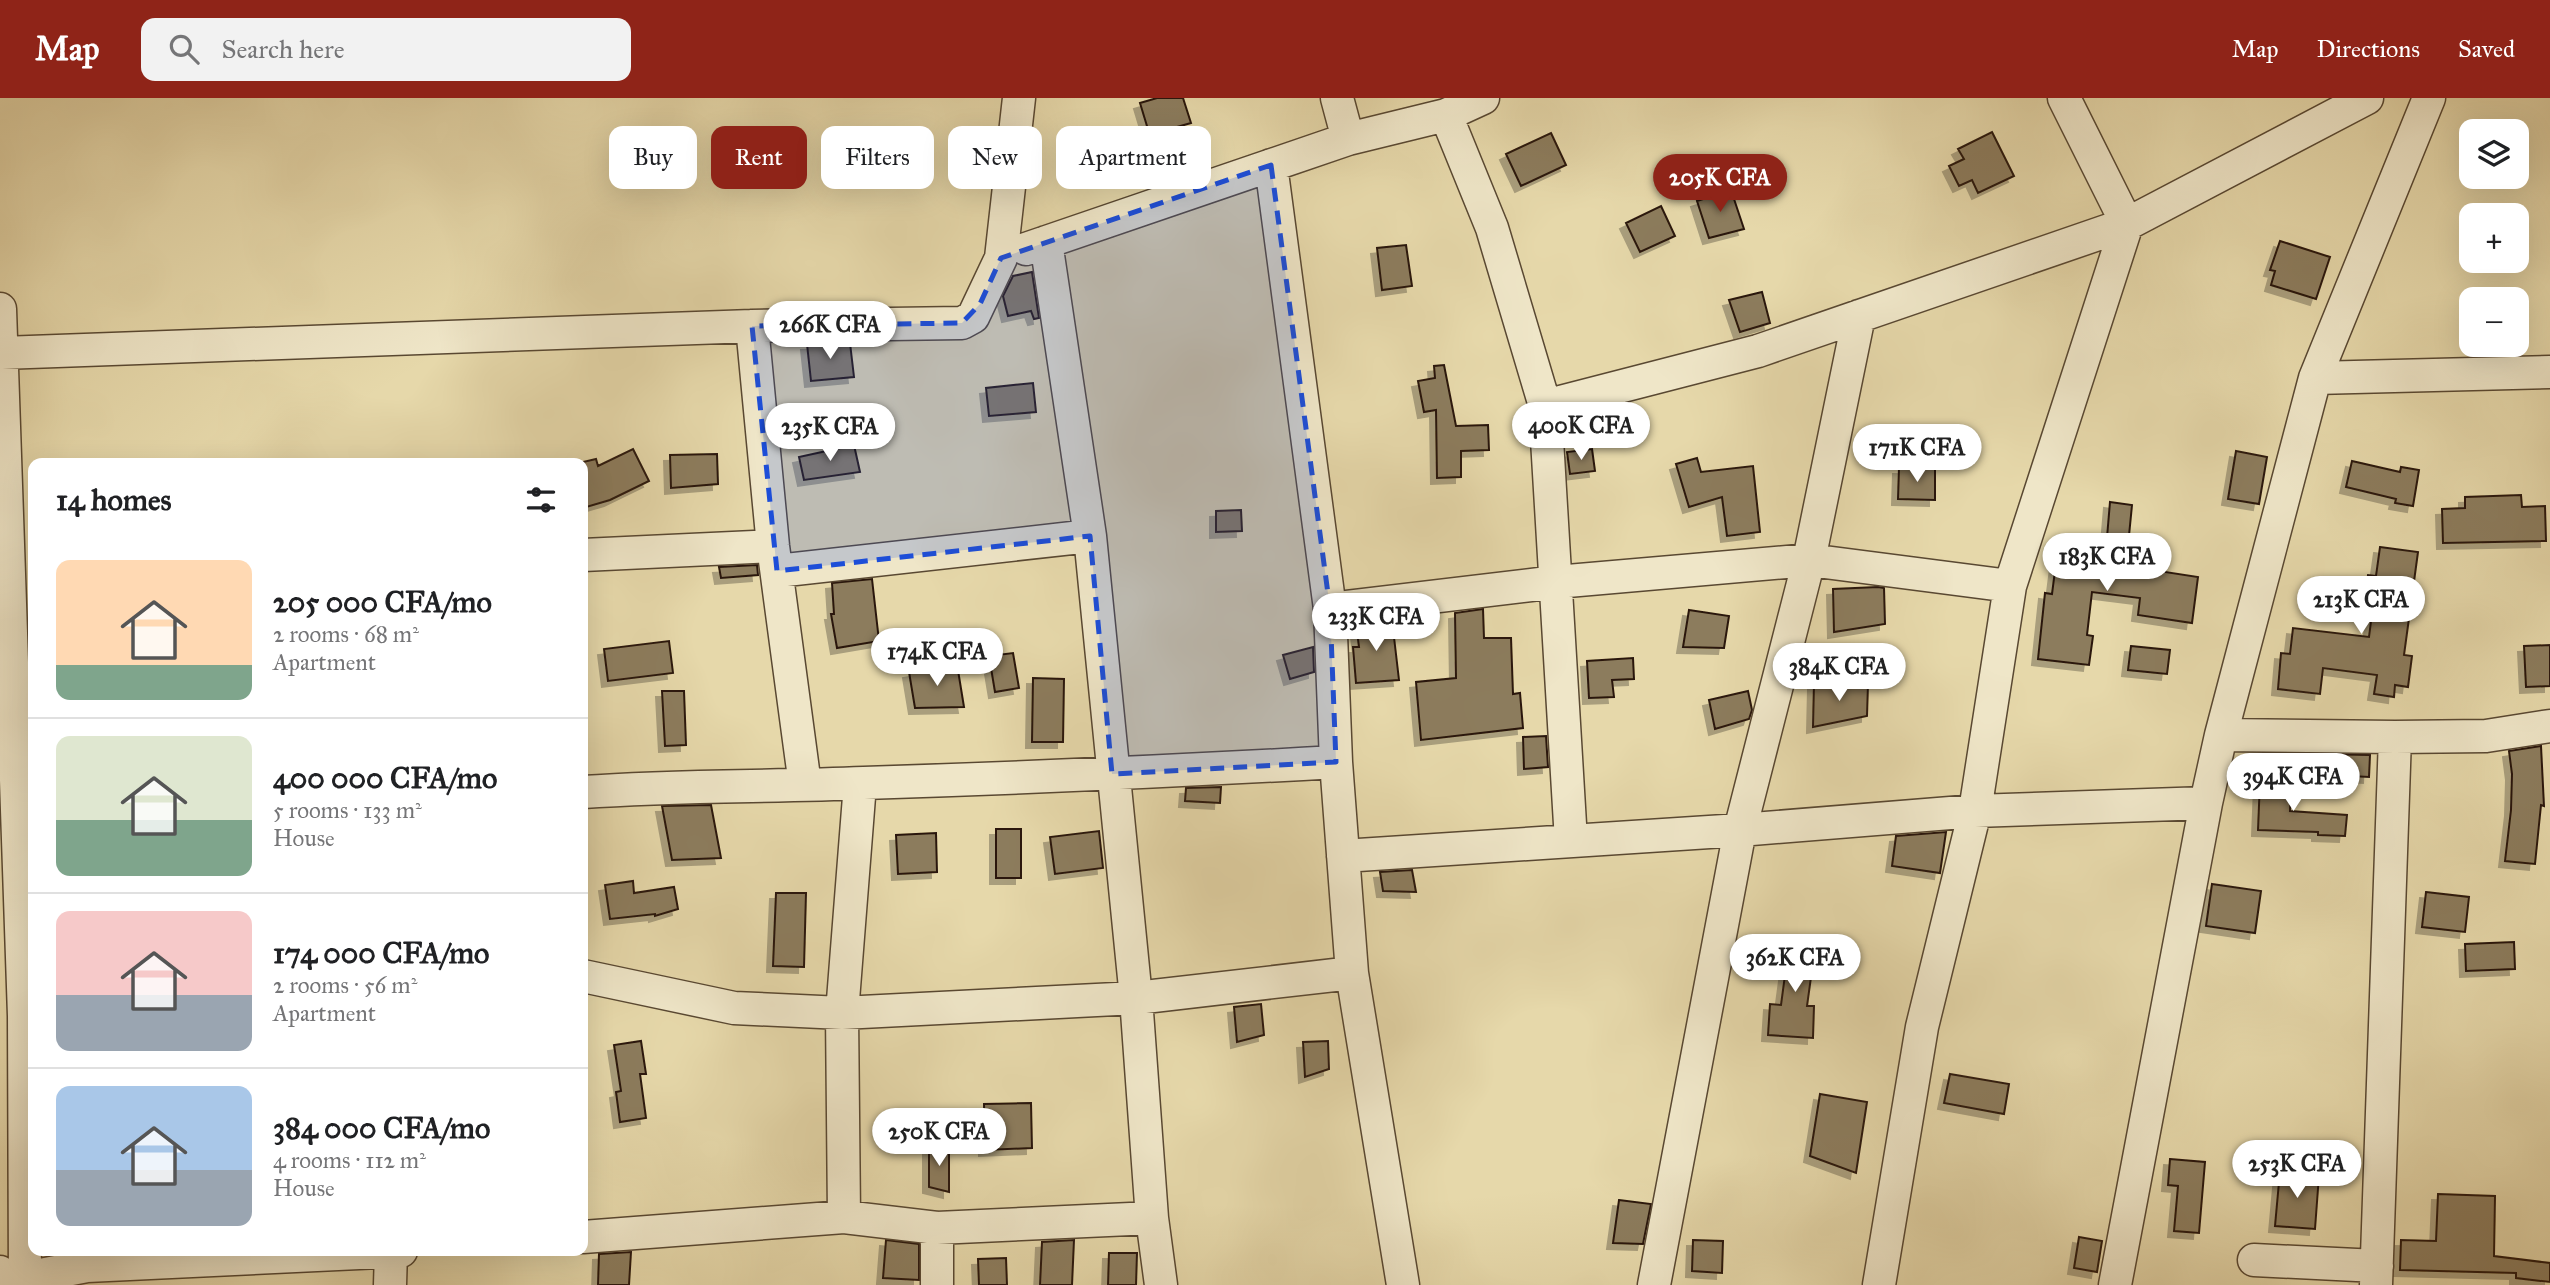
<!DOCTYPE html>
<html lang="en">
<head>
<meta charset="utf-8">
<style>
	:root { --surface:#fff; --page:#f2f2f2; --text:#202124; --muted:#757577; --line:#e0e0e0; --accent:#8f2418 }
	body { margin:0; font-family:"IM FELL Great Primer",serif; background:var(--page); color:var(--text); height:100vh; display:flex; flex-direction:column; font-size:26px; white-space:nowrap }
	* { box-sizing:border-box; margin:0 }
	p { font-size:23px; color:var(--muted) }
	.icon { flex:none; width:38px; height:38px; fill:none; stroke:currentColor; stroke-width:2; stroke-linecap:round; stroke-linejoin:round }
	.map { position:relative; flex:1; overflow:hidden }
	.panel { position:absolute; left:28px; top:360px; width:560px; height:798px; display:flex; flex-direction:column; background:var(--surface); border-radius:14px; box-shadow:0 7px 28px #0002 }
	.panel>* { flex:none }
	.banner { position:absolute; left:609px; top:28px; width:665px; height:63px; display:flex; gap:14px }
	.controls { position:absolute; left:2459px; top:21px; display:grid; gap:14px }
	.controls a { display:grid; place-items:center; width:70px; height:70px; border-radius:14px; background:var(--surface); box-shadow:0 7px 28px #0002; font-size:35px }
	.price { position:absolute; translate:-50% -60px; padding:0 16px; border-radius:24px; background:#fff; color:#222; font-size:23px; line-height:46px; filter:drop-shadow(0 2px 4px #0008) }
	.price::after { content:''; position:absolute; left:50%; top:42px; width:21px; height:16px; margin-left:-10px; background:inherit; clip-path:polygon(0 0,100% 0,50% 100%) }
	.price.active { background:var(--accent); color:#fff }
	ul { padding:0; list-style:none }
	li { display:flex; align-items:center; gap:21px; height:175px; padding:0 28px }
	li+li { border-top:2px solid var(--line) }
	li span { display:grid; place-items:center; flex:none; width:196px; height:140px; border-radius:14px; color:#555 }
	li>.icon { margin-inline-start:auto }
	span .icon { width:84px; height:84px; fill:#fffc; stroke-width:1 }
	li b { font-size:30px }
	h2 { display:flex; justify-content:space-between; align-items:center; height:84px; padding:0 28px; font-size:30px }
	.tag { padding:0 24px; border-radius:14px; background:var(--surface); box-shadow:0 7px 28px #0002; font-size:24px; line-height:63px }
	.tag.active { background:var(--accent); color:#fff }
	header { display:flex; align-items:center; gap:42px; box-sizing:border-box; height:98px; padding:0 35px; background:var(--accent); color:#fff }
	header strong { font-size:33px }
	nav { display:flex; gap:38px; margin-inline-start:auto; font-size:24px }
	.search { width:490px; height:63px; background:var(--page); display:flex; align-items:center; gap:18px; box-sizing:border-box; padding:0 24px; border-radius:14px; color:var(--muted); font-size:26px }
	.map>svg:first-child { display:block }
	.building { fill:#8c7c5d; stroke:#2a180a; stroke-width:2; filter:url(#shadow) }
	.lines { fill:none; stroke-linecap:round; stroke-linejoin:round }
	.minor-casing { stroke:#594832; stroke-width:35 }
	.minor { stroke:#efe6c8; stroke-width:32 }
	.marked { fill:#1d4ed8; fill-opacity:0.2; stroke:#1d4ed8; stroke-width:5; stroke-dasharray:14 9; stroke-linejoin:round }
</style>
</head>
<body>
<header>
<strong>Map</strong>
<div class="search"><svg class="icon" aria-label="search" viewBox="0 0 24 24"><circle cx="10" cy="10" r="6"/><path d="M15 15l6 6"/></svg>Search here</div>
<nav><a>Map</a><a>Directions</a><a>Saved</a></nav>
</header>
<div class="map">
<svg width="2550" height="1187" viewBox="0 0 2550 1187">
	<defs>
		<filter id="shadow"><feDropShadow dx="-6" dy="6" stdDeviation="0" flood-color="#0004"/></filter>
	</defs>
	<rect width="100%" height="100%" fill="#e6d8aa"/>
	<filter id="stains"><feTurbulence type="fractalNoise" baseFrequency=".00286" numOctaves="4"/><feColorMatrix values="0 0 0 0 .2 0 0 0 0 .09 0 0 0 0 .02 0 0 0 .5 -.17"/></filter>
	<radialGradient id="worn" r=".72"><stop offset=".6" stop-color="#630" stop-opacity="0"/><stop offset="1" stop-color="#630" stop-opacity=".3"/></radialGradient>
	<path class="building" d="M 1157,0 L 1183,0 L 1191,25 L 1177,29 L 1180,40 L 1163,45 L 1160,35 L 1150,38 L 1140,5 Z
		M 1992,34 L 2014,78 L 1978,95 L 1972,82 L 1959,88 L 1949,68 L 1964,61 L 1958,51 Z
		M 1551,35 L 1566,67 L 1521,88 L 1506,56 Z
		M 980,40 L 996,43 L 990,78 L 974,75 Z
		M 1731,92 L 1744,131 L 1709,140 L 1697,103 Z
		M 1661,108 L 1675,138 L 1640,154 L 1626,125 Z
		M 2280,143 L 2330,159 L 2316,201 L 2271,187 L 2275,173 L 2270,172 Z
		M 1406,147 L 1412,188 L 1382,192 L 1377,150 Z
		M 1032,174 L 1039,220 L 1034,221 L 1031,213 L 1008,218 L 1003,198 L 1013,178 Z
		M 1762,194 L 1770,225 L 1740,234 L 1729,202 Z
		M 850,245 L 854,279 L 811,283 L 807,246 Z
		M 1444,267 L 1456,328 L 1488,327 L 1489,352 L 1461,353 L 1461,379 L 1437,380 L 1436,312 L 1424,314 L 1418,283 L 1435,280 L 1434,268 Z
		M 1033,285 L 1036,314 L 989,318 L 986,290 Z
		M 854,347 L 860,374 L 804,382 L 799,359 Z
		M 633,351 L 649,383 L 610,402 L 583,410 L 583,364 L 596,361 L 598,368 Z
		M 1592,351 L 1595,373 L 1570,376 L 1567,354 Z
		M 2236,353 L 2267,359 L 2259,406 L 2228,401 Z
		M 717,356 L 718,386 L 671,390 L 670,357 Z
		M 1697,360 L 1701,374 L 1753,368 L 1760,434 L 1727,438 L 1722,399 L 1689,409 L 1676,366 Z
		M 2352,363 L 2400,374 L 2401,369 L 2419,372 L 2413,408 L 2395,405 L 2396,401 L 2346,389 Z
		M 1899,370 L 1935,371 L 1935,402 L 1898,401 Z
		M 2521,397 L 2522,409 L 2545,408 L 2546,443 L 2443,445 L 2442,411 L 2465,410 L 2465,399 Z
		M 2110,404 L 2132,407 L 2126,468 L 2198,479 L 2192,525 L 2138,517 L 2140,500 L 2092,494 L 2087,537 L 2093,538 L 2089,567 L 2038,561 L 2045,495 L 2052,496 L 2057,457 L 2105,463 Z
		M 1241,412 L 1242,433 L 1216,434 L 1216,413 Z
		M 2380,449 L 2418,454 L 2404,557 L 2412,558 L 2408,589 L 2395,587 L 2394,599 L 2374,596 L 2377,577 L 2323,570 L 2320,596 L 2278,591 L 2281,555 L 2290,556 L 2293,530 L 2369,539 L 2374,500 L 2365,498 L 2368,477 L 2376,478 Z
		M 757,467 L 758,477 L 721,480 L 719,469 Z
		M 872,481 L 879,543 L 837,550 L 831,516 L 834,516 L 832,485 Z
		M 1878,489 L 1884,490 L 1885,526 L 1834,534 L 1833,491 Z
		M 1483,511 L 1484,540 L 1511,540 L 1513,596 L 1520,595 L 1523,630 L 1421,642 L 1416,584 L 1456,580 L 1455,515 Z
		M 1689,512 L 1729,518 L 1724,550 L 1683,549 Z
		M 1392,522 L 1399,582 L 1356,585 L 1353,549 L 1359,549 L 1356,526 Z
		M 669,543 L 673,575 L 608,583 L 604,551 Z
		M 2550,547 L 2550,588 L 2526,589 L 2524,548 Z
		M 2131,548 L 2170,552 L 2167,576 L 2128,572 Z
		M 1313,549 L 1314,574 L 1290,581 L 1283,557 Z
		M 1013,555 L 1019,590 L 995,594 L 989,558 Z
		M 1633,560 L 1634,581 L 1612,582 L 1614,599 L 1589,600 L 1587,563 Z
		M 957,566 L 964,609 L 915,610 L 909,574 Z
		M 1033,580 L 1064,581 L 1063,644 L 1032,644 Z
		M 1814,585 L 1868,586 L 1867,618 L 1813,629 Z
		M 662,593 L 684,593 L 686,647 L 665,648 Z
		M 1748,593 L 1752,612 L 1749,621 L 1715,631 L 1709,602 Z
		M 1546,638 L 1548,669 L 1524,671 L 1523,639 Z
		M 2541,648 L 2544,708 L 2541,707 L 2535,766 L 2505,763 L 2511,712 L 2512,676 L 2509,653 Z
		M 2314,656 L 2370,657 L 2369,679 L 2313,676 Z
		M 2260,683 L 2291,684 L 2290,713 L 2347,717 L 2345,738 L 2318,737 L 2318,734 L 2258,732 Z
		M 1221,689 L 1220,705 L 1185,703 L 1186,690 Z
		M 711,707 L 721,760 L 672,762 L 662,708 Z
		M 996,731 L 1021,731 L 1021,780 L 996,780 Z
		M 1099,733 L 1103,770 L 1055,776 L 1050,739 Z
		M 1946,734 L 1940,775 L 1892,768 L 1896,738 Z
		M 936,735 L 937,774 L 898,776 L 896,737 Z
		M 1412,772 L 1416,794 L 1383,793 L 1380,774 Z
		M 633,783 L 634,795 L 674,789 L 678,811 L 655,818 L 655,816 L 610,821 L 605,787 Z
		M 2212,786 L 2261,793 L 2255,835 L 2206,828 Z
		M 2426,794 L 2469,799 L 2465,834 L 2422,829 Z
		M 776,795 L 806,795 L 804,869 L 773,868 Z
		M 1790,840 L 1816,843 L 1807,908 L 1814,908 L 1813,940 L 1768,937 L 1770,906 L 1781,907 Z
		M 2514,844 L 2515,871 L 2466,873 L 2465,846 Z
		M 1261,906 L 1264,937 L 1237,944 L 1234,909 Z
		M 641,943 L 646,976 L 640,976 L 646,1020 L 620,1024 L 616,994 L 621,993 L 614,947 Z
		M 1328,943 L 1329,971 L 1305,979 L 1303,944 Z
		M 1950,976 L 2009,986 L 2004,1016 L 1944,1005 Z
		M 1820,996 L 1867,1004 L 1856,1075 L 1810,1058 Z
		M 1031,1005 L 1032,1050 L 985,1052 L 984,1006 Z
		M 929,1049 L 949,1049 L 949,1094 L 929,1089 Z
		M 2170,1061 L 2205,1064 L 2199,1135 L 2174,1133 L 2178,1088 L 2168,1087 Z
		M 2280,1073 L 2319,1077 L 2315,1131 L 2275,1128 Z
		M 2438,1096 L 2495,1098 L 2494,1158 L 2550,1165 L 2550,1184 L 2516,1180 L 2516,1175 L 2400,1172 L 2401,1142 L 2436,1143 Z
		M 1619,1102 L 1651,1106 L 1643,1146 L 1613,1145 Z
		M 2079,1139 L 2102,1143 L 2097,1174 L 2074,1170 Z
		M 886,1142 L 919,1146 L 919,1182 L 883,1180 Z
		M 1074,1142 L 1072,1187 L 1040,1187 L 1042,1144 Z
		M 1693,1142 L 1723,1143 L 1722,1175 L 1692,1173 Z
		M 631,1154 L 629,1187 L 598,1187 L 599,1156 Z
		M 1109,1155 L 1137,1155 L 1136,1187 L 1108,1187 Z
		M 1006,1160 L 1007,1187 L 979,1187 L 978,1161 Z"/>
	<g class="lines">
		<g class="minor-casing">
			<path id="minor" d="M 1337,0 L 1348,41
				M 1446,17 L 1492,130 L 1545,308 L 1571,743
				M 1271,67 L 1330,511 L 1336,664 L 1352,875 L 1403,1187
				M 1046,144 L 1090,438 L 1136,900 L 1152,1120 L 1161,1187
				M 1026,151 L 1348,41 L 1446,17 L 1483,0
				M 0,211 L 24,918 L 25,1187
				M 752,228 L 773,448 L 805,687
				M 2,255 L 752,228 L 962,225 L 973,219 L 1001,160 L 1019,0
				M 2315,280 L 2550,274
				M 1545,308 L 1758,253 L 2127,126 L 2367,0
				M 583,457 L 773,448
				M 777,473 L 1090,438
				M 1330,511 L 1556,484 L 1809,462 L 2010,488
				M 2221,637 L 2315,280 L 2429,0
				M 583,694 C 677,687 770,689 864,685 C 1022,680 1179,673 1336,664
				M 1343,758 L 1740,732 L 1975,713 L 2206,705 L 2221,637 L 2395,639 L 2486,638 L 2550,628
				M 583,878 L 734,910 L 842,915 L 1136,900 L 1352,875
				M 844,1119 L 842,915 L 860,686
				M 583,1139 L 844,1119 L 937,1130 L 1152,1120
				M 2254,1162 L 2377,1168
				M 0,1174 L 0,1187
				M 25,1180 L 87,1168 L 401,1153
				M 390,1187 L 391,1153
				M 937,1187 L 937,1130
				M 1654,1187 L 1740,732 L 1809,462 L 1859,218
				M 1879,1187 L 1922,929 L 1975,713 L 2010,488 L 2127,126 L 2064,0
				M 2115,1187 L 2206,705
				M 2376,1187 L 2395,639"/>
		</g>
		<use href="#minor" class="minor"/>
	</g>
	<path class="marked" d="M 1271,67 L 1330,511 L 1336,664 L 1112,676 L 1090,438 L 777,473 L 752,228 L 962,225 L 980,206 L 1001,160 Z"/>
	<rect width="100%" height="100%" filter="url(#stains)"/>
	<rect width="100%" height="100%" fill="url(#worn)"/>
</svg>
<div class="controls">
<a><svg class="icon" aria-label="layers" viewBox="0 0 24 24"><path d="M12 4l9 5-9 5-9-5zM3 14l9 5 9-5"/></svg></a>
<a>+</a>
<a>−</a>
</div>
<b class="price active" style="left:1720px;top:116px">205K CFA</b>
<b class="price" style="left:830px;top:263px">266K CFA</b>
<b class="price" style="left:1581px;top:364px">400K CFA</b>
<b class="price" style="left:830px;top:365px">235K CFA</b>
<b class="price" style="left:1917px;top:386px">171K CFA</b>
<b class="price" style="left:2107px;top:495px">183K CFA</b>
<b class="price" style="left:2361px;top:538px">213K CFA</b>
<b class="price" style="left:1376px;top:555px">233K CFA</b>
<b class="price" style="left:937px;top:590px">174K CFA</b>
<b class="price" style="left:1839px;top:605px">384K CFA</b>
<b class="price" style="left:2293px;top:715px">394K CFA</b>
<b class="price" style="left:1795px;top:896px">362K CFA</b>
<b class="price" style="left:939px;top:1070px">250K CFA</b>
<b class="price" style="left:2297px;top:1102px">253K CFA</b>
<div class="banner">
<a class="tag">Buy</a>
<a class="tag active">Rent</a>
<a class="tag">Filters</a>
<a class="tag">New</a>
<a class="tag">Apartment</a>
</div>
<section class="panel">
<h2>14 homes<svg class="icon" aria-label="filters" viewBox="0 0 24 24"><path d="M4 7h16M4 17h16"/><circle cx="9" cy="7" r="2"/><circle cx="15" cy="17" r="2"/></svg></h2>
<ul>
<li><span style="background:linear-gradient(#ffd9b3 75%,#7fa58c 0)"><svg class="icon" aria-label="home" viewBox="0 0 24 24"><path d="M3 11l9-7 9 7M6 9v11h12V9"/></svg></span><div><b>205 000 CFA/mo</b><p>2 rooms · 68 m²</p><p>Apartment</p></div></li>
<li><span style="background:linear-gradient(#dfe7d0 60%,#7fa58c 0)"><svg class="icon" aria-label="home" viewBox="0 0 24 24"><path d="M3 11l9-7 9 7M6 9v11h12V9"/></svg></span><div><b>400 000 CFA/mo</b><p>5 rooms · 133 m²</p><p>House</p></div></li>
<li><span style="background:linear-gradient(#f6c9c9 60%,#9aa5b1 0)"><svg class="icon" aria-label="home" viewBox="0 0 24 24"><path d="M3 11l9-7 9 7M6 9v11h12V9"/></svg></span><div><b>174 000 CFA/mo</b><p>2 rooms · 56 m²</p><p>Apartment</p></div></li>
<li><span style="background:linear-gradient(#a9c7e8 60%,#9aa5b1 0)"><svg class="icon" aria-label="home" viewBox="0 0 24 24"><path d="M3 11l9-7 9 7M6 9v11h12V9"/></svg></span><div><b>384 000 CFA/mo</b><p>4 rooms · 112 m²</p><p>House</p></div></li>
</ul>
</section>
</div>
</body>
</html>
